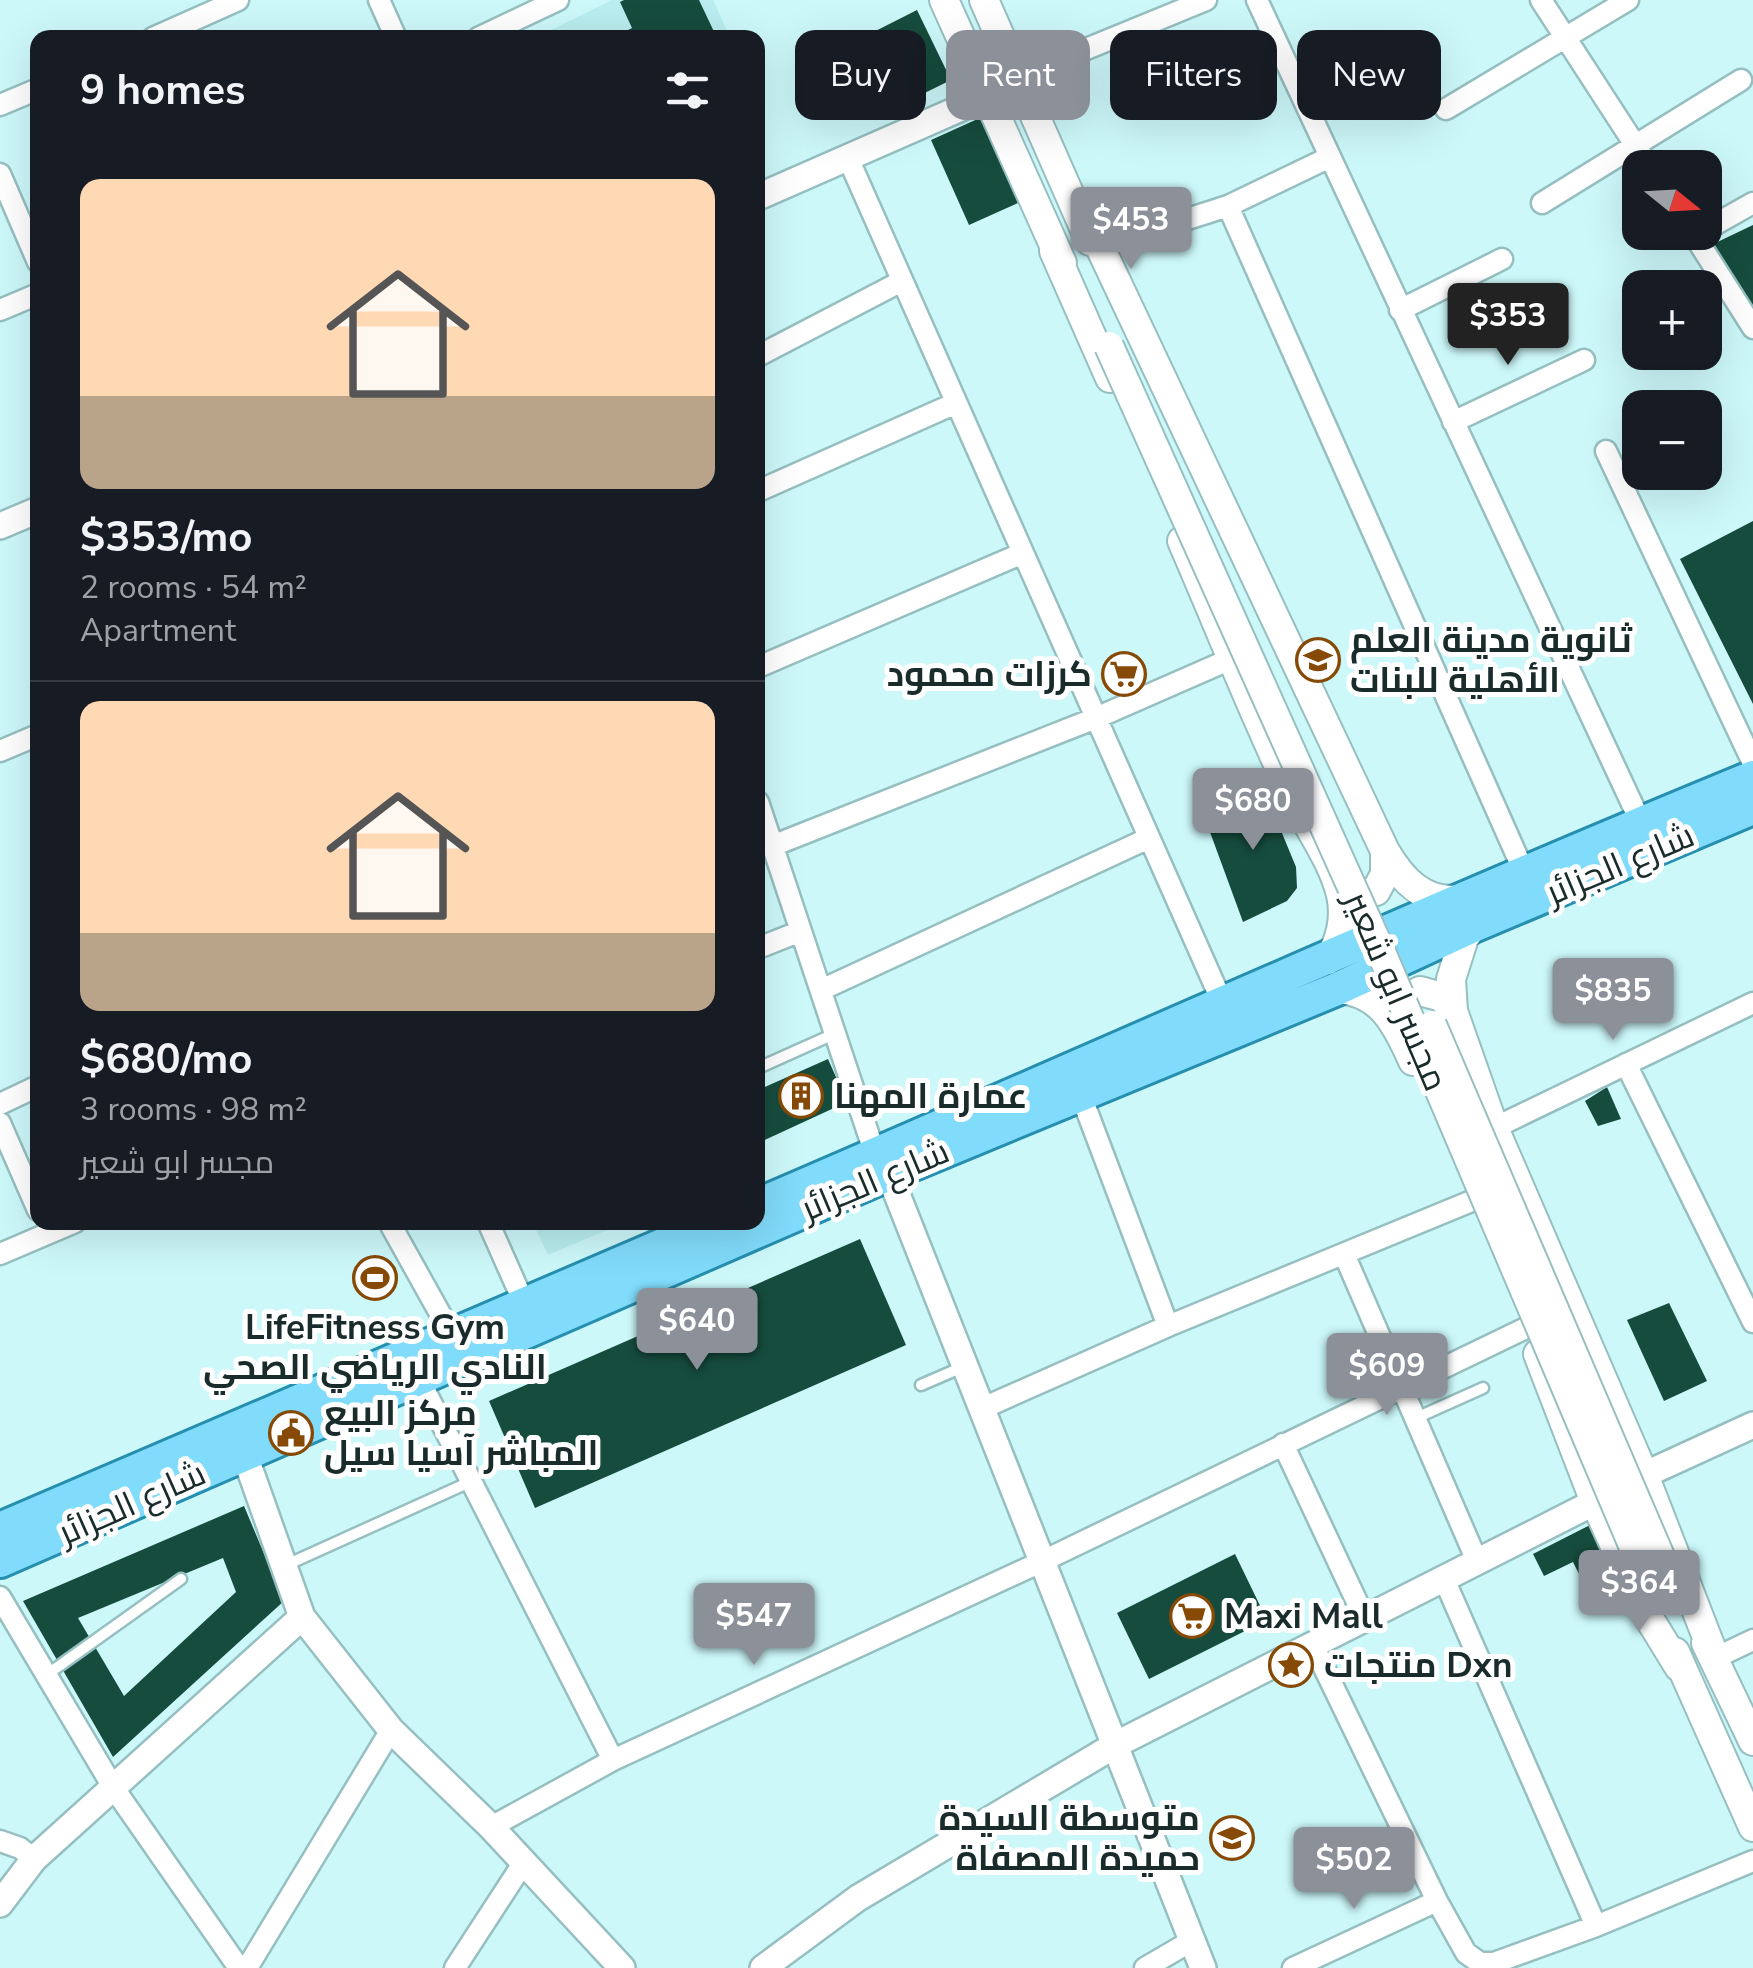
<!DOCTYPE html>
<html lang="en">
<head>
<meta charset="utf-8">
<style>
	:root { --surface:#171b24; --page:#20242c; --text:#f1f3f6; --muted:#9ea1a6; --line:#363941; --accent:#8c9099 }
	body { margin:0; font-family:"Nunito Sans",Cairo,sans-serif; background:var(--page); color:var(--text); height:100vh; display:flex; flex-direction:column; font-size:38px; white-space:nowrap }
	* { box-sizing:border-box; margin:0 }
	p { font-size:32px; color:var(--muted) }
	.icon { flex:none; width:55px; height:55px; fill:none; stroke:currentColor; stroke-width:2; stroke-linecap:round; stroke-linejoin:round }
	.map { position:relative; flex:1; overflow:hidden }
	.side { position:absolute; left:30px; top:30px; width:735px; height:1200px; display:flex; flex-direction:column; background:var(--surface); border-radius:20px; box-shadow:0 10px 40px #0002 }
	.side>* { flex:none }
	.banner { position:absolute; left:795px; top:30px; width:808px; height:90px; display:flex; gap:20px }
	.needle { width:65px; rotate:108deg }
	.buttons { position:absolute; left:1622px; top:150px; display:grid; gap:20px }
	.buttons a { display:grid; place-items:center; width:100px; height:100px; border-radius:20px; background:var(--surface); box-shadow:0 10px 40px #0002; font-size:50px }
	.price { position:absolute; translate:-50% -85px; padding:0 22px; border-radius:10px; background:var(--accent); color:#fff; font-size:32px; line-height:65px; filter:drop-shadow(0 2px 5px #0008) }
	.price::after { content:''; position:absolute; left:50%; top:60px; width:30px; height:22px; margin-left:-15px; background:inherit; clip-path:polygon(0 0,100% 0,50% 100%) }
	.price.selected { background:#222; color:#fff }
	ul { padding:0; list-style:none }
	li { display:grid; align-content:center; gap:20px; height:530px; padding:0 50px }
	li+li { border-top:2px solid var(--line) }
	li span { display:grid; place-items:center; height:310px; border-radius:20px; color:#555 }
	li>.icon { margin-inline-start:auto }
	span .icon { width:180px; height:180px; fill:#fffc; stroke-width:1 }
	li b { font-size:42px }
	h2 { display:flex; justify-content:space-between; align-items:center; height:120px; padding:0 50px; font-size:42px }
	.tag { padding:0 35px; border-radius:20px; background:var(--surface); box-shadow:0 10px 40px #0002; font-size:35px; line-height:90px }
	.tag.selected { background:var(--accent); color:#fff }
	.map>svg:first-child { display:block }
	.built { fill:#b9edef }
	.building { fill:#164c3d; fill-rule:evenodd }
	.lines { fill:none; stroke-linecap:round; stroke-linejoin:round }
	.service-casing { stroke:#96bfc1; stroke-width:15 }
	.minor-casing { stroke:#96bfc1; stroke-width:25 }
	.tertiary-casing { stroke:#96bfc1; stroke-width:30 }
	.secondary-casing { stroke:#96bfc1; stroke-width:32 }
	.primary-casing { stroke:#268eaf; stroke-width:38 }
	.service { stroke:#fff; stroke-width:10 }
	.minor { stroke:#fff; stroke-width:20 }
	.tertiary { stroke:#fff; stroke-width:25 }
	.secondary { stroke:#fff; stroke-width:28 }
	.primary { stroke:#81dbfa; stroke-width:32 }
	.secondary-bridge-casing { stroke:#96bfc1; stroke-width:32; stroke-linecap:butt }
	.secondary-bridge { stroke:#fff; stroke-width:28 }
	.labels { text-anchor:middle; dominant-baseline:central; stroke-width:10; stroke-linejoin:round; paint-order:stroke }
	.poi-label { font-size:35px; font-weight:bold; fill:#1a2b2b; stroke:#fff; text-anchor:start }
	.street-label { font-size:35px; fill:#1a2b2b; stroke:#fff }
</style>
</head>
<body>
<div class="map">
<svg width="1753" height="1968" viewBox="0 0 1753 1968">
	<rect width="100%" height="100%" fill="#cdf8fa"/>
	<path class="built" d="M 612,0 L 713,0 L 730,37 L 543,38 L 541,35 Z
		M 533,1223 L 624,1223 L 548,1255 Z"/>
	<path class="building" d="M 624,0 L 699,0 L 717,38 L 612,38 L 632,28 L 620,2 Z
		M 917,10 L 951,80 L 872,119 L 838,50 Z
		M 982,117 L 1018,203 L 969,225 L 931,140 Z
		M 1753,225 L 1753,314 L 1709,246 Z
		M 1753,521 L 1753,704 L 1680,559 Z
		M 1263,787 L 1296,867 L 1297,888 L 1287,901 L 1243,922 L 1203,813 Z
		M 828,1059 L 847,1102 L 758,1143 L 758,1090 Z
		M 1607,1087 L 1621,1119 L 1598,1126 L 1585,1101 Z
		M 860,1239 L 906,1345 L 535,1508 L 489,1401 Z
		M 1669,1303 L 1707,1381 L 1664,1401 L 1627,1320 Z
		M 244,1506 L 284,1601 L 113,1757 L 23,1601 ZM 223,1558 L 236,1592 L 124,1696 L 78,1618 Z
		M 1594,1523 L 1615,1566 L 1583,1582 L 1573,1562 L 1544,1576 L 1533,1554 Z
		M 1235,1554 L 1267,1620 L 1149,1679 L 1117,1613 Z"/>
	<g class="lines">
		<g class="service-casing">
			<path id="service" d="M 758,1068 L 834,1034
				M 921,1385 L 965,1366
				M 1416,1418 L 1483,1388
				M 284,1566 L 472,1481
				M 45,1676 L 181,1579"/>
		</g>
		<g class="minor-casing">
			<path id="minor" d="M 379,0 L 396,38
				M 1257,0 L 1641,823
				M 1541,0 L 1650,168
				M 153,38 L 238,0
				M 478,38 L 558,0
				M 1018,77 L 1206,0
				M 0,105 L 38,89
				M 1446,109 L 1628,0
				M 848,158 L 1223,1004
				M 0,174 L 38,262
				M 1542,203 L 1741,80
				M 1228,206 L 1525,874
				M 1705,230 L 1753,203
				M 1692,232 L 1753,328
				M 1100,247 L 1228,206 L 1330,157
				M 0,310 L 38,294
				M 1400,310 L 1502,259
				M 758,356 L 902,281
				M 1453,422 L 1584,360
				M 1606,451 L 1753,763
				M 758,491 L 956,403
				M 758,667 L 1023,553
				M 0,751 L 38,735
				M 758,802 L 875,1154
				M 772,846 L 1096,718 L 1233,658
				M 758,948 L 801,931
				M 821,990 L 1149,838
				M 1626,1064 L 1753,1322
				M 1080,1093 L 1168,1326
				M 0,1104 L 38,1086
				M 0,1123 L 38,1210
				M 1494,1128 L 1753,1003
				M 389,1222 L 452,1335
				M 488,1222 L 524,1303
				M 0,1254 L 75,1222
				M 1344,1254 L 1477,1561
				M 418,1377 L 613,1760
				M 983,1408 L 1168,1326 L 1474,1200
				M 1283,1444 L 1365,1619
				M 1444,1579 L 1596,1926
				M 0,1597 L 113,1787 L 239,1968
				M 1313,1645 L 1437,1901 L 1466,1953 L 1480,1963 L 1494,1963 L 1596,1926 L 1753,1861
				M 1715,1658 L 1753,1640
				M 491,1827 L 613,1760 L 1043,1561 L 1528,1327
				M 0,1841 L 20,1848 L 34,1859
				M 247,1968 L 391,1730
				M 455,1968 L 524,1862
				M 1145,1968 L 1193,1940
				M 1293,1968 L 1437,1901"/>
		</g>
		<g class="tertiary-casing">
			<path id="tertiary" d="M 758,197 L 986,97
				M 0,526 L 38,510
				M 889,1174 L 1203,1968
				M 244,1453 L 302,1617 L 391,1730 L 491,1827 L 622,1968
				M 1644,1475 L 1753,1425
				M 0,1904 L 34,1859 L 302,1617
				M 763,1968 L 858,1898 L 1117,1744 L 1595,1502"/>
		</g>
		<g class="secondary-casing">
			<path id="secondary" d="M 944,0 L 1062,263
				M 984,0 L 1090,241
				M 1084,224 L 1100,247 L 1385,851 C 1402,880 1425,905 1461,899
				M 1054,251 L 1110,378
				M 1182,541 C 1218,624 1252,710 1291,792 C 1306,825 1333,860 1341,895 C 1346,917 1341,943 1327,960
				M 1340,885 L 1358,896 L 1376,891 L 1385,874 L 1385,851
				M 1473,926 L 1464,938 L 1451,979 L 1453,1011 L 1494,1128 L 1644,1475 L 1715,1658
				M 1337,989 C 1381,991 1397,1025 1413,1061
				M 1401,1023 C 1400,1006 1404,998 1420,991 L 1442,997 L 1453,1011
				M 1538,1354 L 1595,1502 L 1644,1610 L 1679,1667
				M 1706,1643 L 1753,1741
				M 1675,1652 L 1753,1827"/>
		</g>
		<g class="primary-casing">
			<path id="primary" d="M 758,1205 C 1089,1063 1419,914 1753,777
				M 0,1529 L 716,1222
				M 0,1561 L 889,1174 L 1337,989 L 1473,926 L 1753,808"/>
		</g>
		<use href="#service" class="service"/>
		<use href="#minor" class="minor"/>
		<use href="#tertiary" class="tertiary"/>
		<use href="#secondary" class="secondary"/>
		<use href="#primary" class="primary"/>
		<g class="secondary-bridge-casing">
			<path id="secondary-bridge" d="M 1109,346 L 1381,952 L 1650,1585
				M 1432,1025 L 1668,1575"/>
		</g>
		<use href="#secondary-bridge" class="secondary-bridge"/>
	</g>
	<defs>
		<g id="school-ring" transform="scale(2.25)"><circle r="9.5" fill="#fff" stroke="#864a06" stroke-width="1.5"/><path d="M0-5L7-2L0 1L-7-2ZM-4 1L0 2.5L4 1V4Q0 6-4 4Z" fill="#864a06"/></g>
		<g id="supermarket-ring" transform="scale(2.25)"><circle r="9.5" fill="#fff" stroke="#864a06" stroke-width="1.5"/><path d="M-6-5.5h2.5l.6 2H6L4.5 2H-2.5L-4.4-4H-6ZM-1.5 3.2a1.3 1.3 0 1 0 .1 0ZM3 3.2a1.3 1.3 0 1 0 .1 0Z" fill="#864a06"/></g>
		<g id="building-ring" transform="scale(2.25)"><circle r="9.5" fill="#fff" stroke="#864a06" stroke-width="1.5"/><path d="M-4-6H4V6H1V3H-1V6H-4ZM-2.5-4.3h1.7v1.8h-1.7ZM.8-4.3h1.7v1.8H.8ZM-2.5-1h1.7V.8h-1.7ZM.8-1h1.7V.8H.8Z" fill="#864a06"/></g>
		<g id="stadium-ring" transform="scale(2.25)"><circle r="9.5" fill="#fff" stroke="#864a06" stroke-width="1.5"/><path d="M0-5a6.5 5 0 1 0 0 10a6.5 5 0 1 0 0-10ZM-3.5-1.8h7v3.6h-7Z" fill="#864a06"/></g>
		<g id="civic-ring" transform="scale(2.25)"><circle r="9.5" fill="#fff" stroke="#864a06" stroke-width="1.5"/><path d="M-.6-6.5H3V-4.5H.6V-3L4-1V1h2V6H-6V1h2V-1L-.6-3ZM-1.2 2.5V6h2.4V2.5Z" fill="#864a06"/></g>
		<g id="sight-ring" transform="scale(2.25)"><circle r="9.5" fill="#fff" stroke="#864a06" stroke-width="1.5"/><path d="M0-6L1.8-2.2L6-1.7L2.9 1.2L3.7 5.4L0 3.3L-3.7 5.4L-2.9 1.2L-6-1.7L-1.8-2.2Z" fill="#864a06"/></g>
	</defs>
	<g fill-rule="evenodd">
		<use href="#school-ring" x="1318" y="660"/>
		<use href="#supermarket-ring" x="1124" y="674"/>
		<use href="#building-ring" x="801" y="1096"/>
		<use href="#stadium-ring" x="375" y="1278"/>
		<use href="#civic-ring" x="291" y="1433"/>
		<use href="#supermarket-ring" x="1192" y="1616"/>
		<use href="#sight-ring" x="1291" y="1665"/>
		<use href="#school-ring" x="1232" y="1838"/>
	</g>
	<g class="labels">
		<g class="poi-label">
			<text x="1350" y="640">ثانوية مدينة العلم<tspan x="1350" dy="40">الأهلية للبنات</tspan></text>
			<text x="1092" y="674" text-anchor="end">كرزات محمود</text>
			<text x="834" y="1096">عمارة المهنا</text>
			<text x="375" y="1327" text-anchor="middle">LifeFitness Gym<tspan x="375" dy="40">النادي الرياضي الصحي</tspan></text>
			<text x="324" y="1413">مركز البيع<tspan x="324" dy="40">المباشر آسيا سيل</tspan></text>
			<text x="1224" y="1616">Maxi Mall</text>
			<text x="1324" y="1665">منتجات Dxn</text>
			<text x="1200" y="1818" text-anchor="end">متوسطة السيدة<tspan x="1200" dy="40">حميدة المصفاة</tspan></text>
		</g>
		<g class="street-label">
			<text transform="translate(1620 864) rotate(-23)">شارع الجزائر</text>
			<text transform="translate(1396 991) rotate(67)">مجسر ابو شعير</text>
			<text transform="translate(875 1180) rotate(-23)">شارع الجزائر</text>
			<text transform="translate(132 1503) rotate(-24)">شارع الجزائر</text>
		</g>
	</g>
</svg>
<div class="buttons">
<a><svg class="needle" viewBox="-14 -14 28 28"><path d="M0-13l5 13h-10z" fill="#e53935"/><path d="M0 13l5-13h-10z" fill="#9ea1a6"/></svg></a>
<a>+</a>
<a>−</a>
</div>
<b class="price" style="left:1131px;top:272px">$453</b>
<b class="price selected" style="left:1508px;top:368px">$353</b>
<b class="price" style="left:1253px;top:853px">$680</b>
<b class="price" style="left:1613px;top:1043px">$835</b>
<b class="price" style="left:697px;top:1373px">$640</b>
<b class="price" style="left:1387px;top:1418px">$609</b>
<b class="price" style="left:1639px;top:1635px">$364</b>
<b class="price" style="left:754px;top:1668px">$547</b>
<b class="price" style="left:1354px;top:1912px">$502</b>
<div class="banner">
<a class="tag">Buy</a>
<a class="tag selected">Rent</a>
<a class="tag">Filters</a>
<a class="tag">New</a>
</div>
<section class="side">
<h2>9 homes<svg class="icon" aria-label="filters" viewBox="0 0 24 24"><path d="M4 7h16M4 17h16"/><circle cx="9" cy="7" r="2"/><circle cx="15" cy="17" r="2"/></svg></h2>
<ul>
<li><span style="background:linear-gradient(#ffd9b3 70%,#b9a48a 0)"><svg class="icon" aria-label="home" viewBox="0 0 24 24"><path d="M3 11l9-7 9 7M6 9v11h12V9"/></svg></span><div><b>$353/mo</b><p>2 rooms · 54 m²</p><p>Apartment</p></div></li>
<li><span style="background:linear-gradient(#ffd9b3 75%,#b9a48a 0)"><svg class="icon" aria-label="home" viewBox="0 0 24 24"><path d="M3 11l9-7 9 7M6 9v11h12V9"/></svg></span><div><b>$680/mo</b><p>3 rooms · 98 m²</p><p>مجسر ابو شعير</p></div></li>
</ul>
</section>
</div>
</body>
</html>
